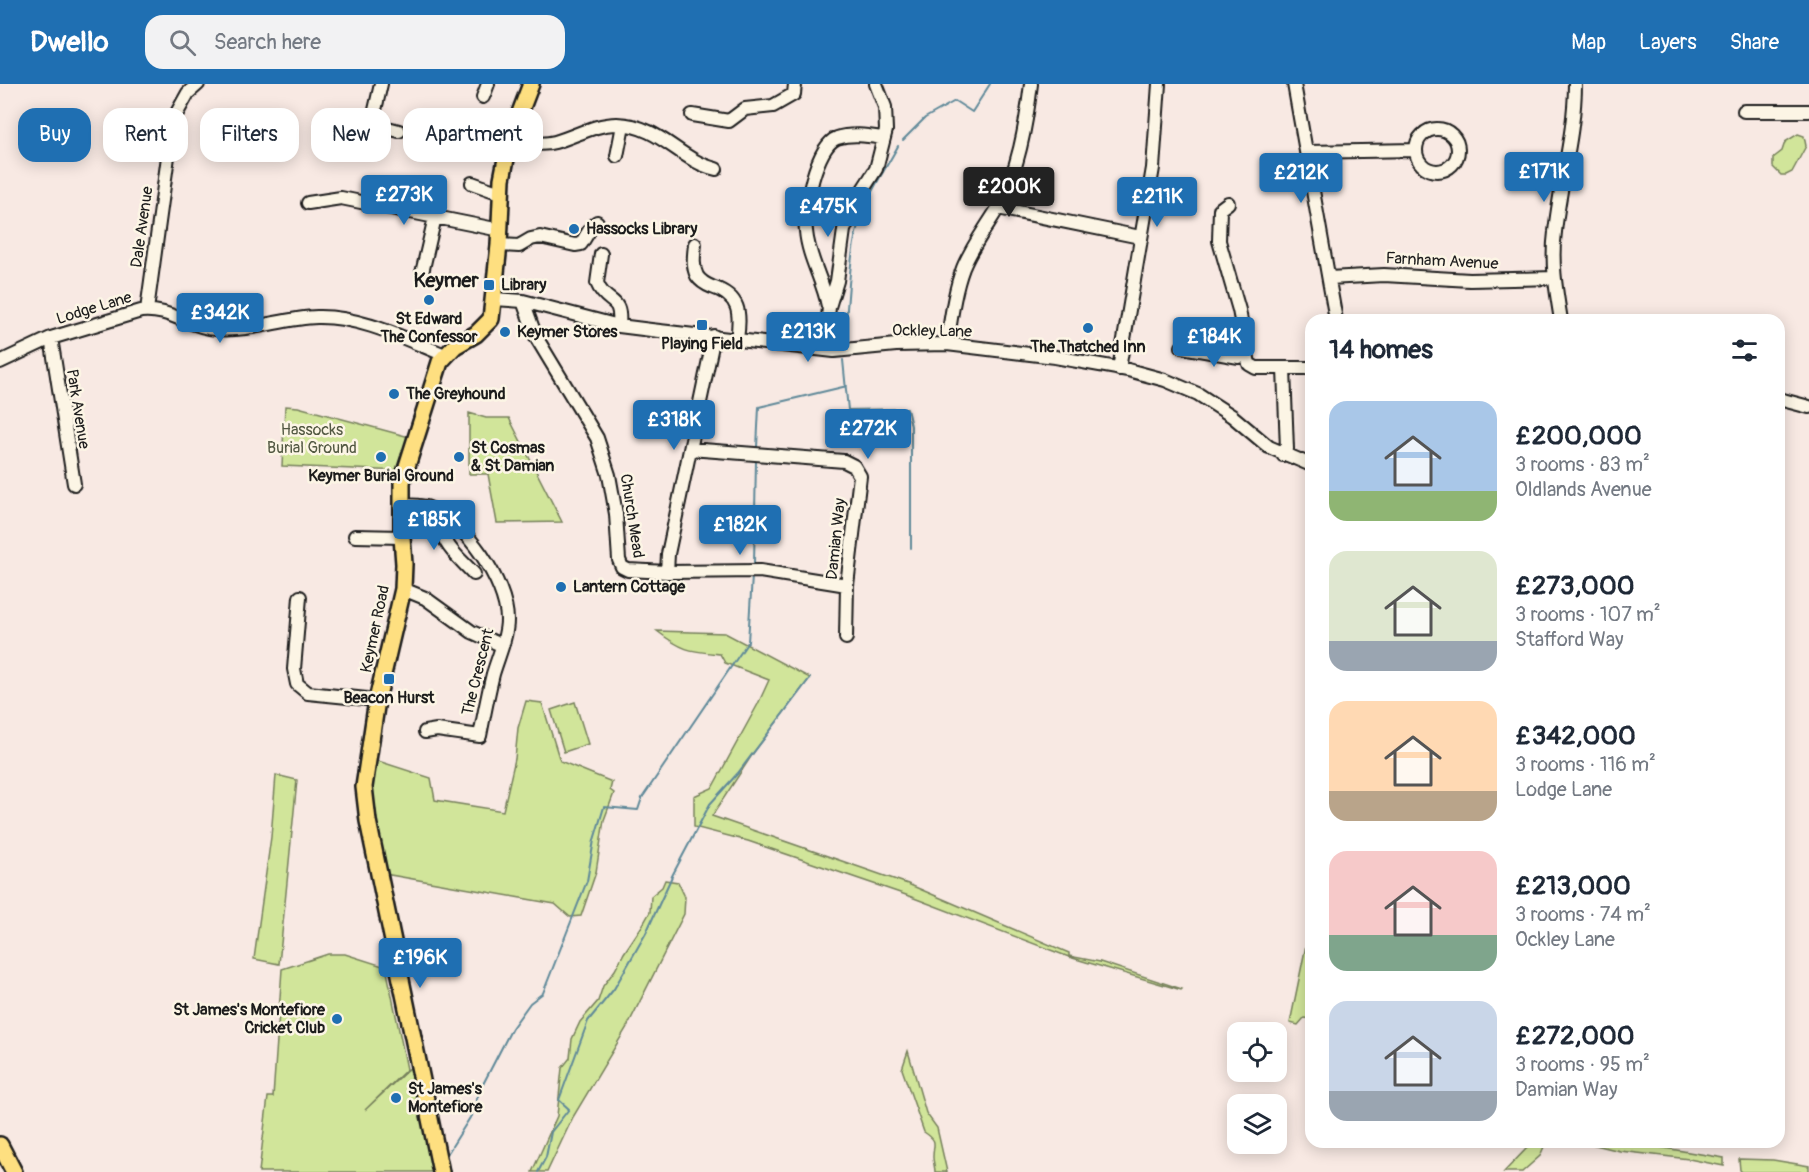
<!DOCTYPE html>
<html lang="en">
<head>
<meta charset="utf-8">
<style>
	:root { --surface:#fff; --page:#f2f2f3; --text:#1f2937; --muted:#747a83; --accent:#1f6fb2 }
	body { margin:0; font-family:Pangolin,sans-serif; background:var(--page); color:var(--text); height:100vh; display:flex; flex-direction:column; font-size:22px; white-space:nowrap }
	* { box-sizing:border-box; margin:0 }
	p { font-size:20px; color:var(--muted) }
	.icon { flex:none; width:33px; height:33px; fill:none; stroke:currentColor; stroke-width:2; stroke-linecap:round; stroke-linejoin:round }
	.map { position:relative; flex:1; overflow:hidden }
	.side { position:absolute; left:1305px; top:230px; width:480px; height:834px; display:flex; flex-direction:column; background:var(--surface); border-radius:18px; box-shadow:0 3px 15px #0003 }
	.side>* { flex:none }
	.guide { position:absolute; left:18px; top:24px; width:570px; height:54px; display:flex; gap:12px }
	.controls { position:absolute; left:1227px; top:938px; display:grid; gap:12px }
	.controls a { display:grid; place-items:center; width:60px; height:60px; border-radius:12px; background:var(--surface); box-shadow:0 3px 15px #0003; font-size:30px }
	.price { position:absolute; translate:-50% -51px; padding:0 14px; border-radius:6px; background:var(--accent); color:#fff; font-size:20px; line-height:39px; filter:drop-shadow(0 2px 3px #0008) }
	.price::after { content:''; position:absolute; left:50%; top:36px; width:18px; height:14px; margin-left:-9px; background:inherit; clip-path:polygon(0 0,100% 0,50% 100%) }
	.price.current { background:#222; color:#fff }
	ul { padding:0; list-style:none }
	li { display:flex; align-items:center; gap:18px; height:150px; padding:0 24px }
	li span { display:grid; place-items:center; flex:none; width:168px; height:120px; border-radius:18px; color:#555 }
	li>.icon { margin-inline-start:auto }
	span .icon { width:72px; height:72px; fill:#fffc; stroke-width:1 }
	li b { font-size:26px }
	h2 { display:flex; justify-content:space-between; align-items:center; height:72px; padding:0 24px; font-size:26px }
	.chip { padding:0 21px; border-radius:18px; background:var(--surface); box-shadow:0 3px 15px #0003; font-size:21px; line-height:54px }
	.chip.current { background:var(--accent); color:#fff }
	header { display:flex; align-items:center; gap:36px; box-sizing:border-box; height:84px; padding:0 30px; background:var(--accent); color:#fff }
	header strong { font-size:28px }
	nav { display:flex; gap:33px; margin-inline-start:auto; font-size:21px }
	.search { width:420px; height:54px; background:var(--page); display:flex; align-items:center; gap:15px; box-sizing:border-box; padding:0 21px; border-radius:18px; color:var(--muted); font-size:22px }
	.map>svg:first-child { display:block }
	.green { fill:#d1e59a; stroke:#76805b; stroke-width:1.5 }
	.lines { fill:none; stroke-linecap:round; stroke-linejoin:round }
	.stream { stroke:#5f8999; stroke-width:2 }
	.minor-casing { stroke:#1c1c1c; stroke-width:16 }
	.major-casing { stroke:#1c1c1c; stroke-width:20 }
	.minor { stroke:#fcf5e5; stroke-width:12 }
	.major { stroke:#fedf80; stroke-width:15 }
	.poi-dot { fill:#1f6fb2; stroke:#fcf5e5; stroke-width:2 }
	.labels { text-anchor:middle; dominant-baseline:central; stroke-width:5; stroke-linejoin:round; paint-order:stroke }
	.street-label { font-size:16px; fill:#1c1c1c; stroke:#fcf5e5 }
	.poi-label { font-size:16px; font-weight:bold; fill:#1c1c1c; stroke:#fcf5e5; text-anchor:start }
	.park-label { font-size:16px; fill:#525842; stroke:#fcf5e5 }
	.quarter-label { font-size:20px; font-weight:bold; fill:#1c1c1c; stroke:#fcf5e5 }
</style>
</head>
<body>
<header>
<strong>Dwello</strong>
<div class="search"><svg class="icon" aria-label="search" viewBox="0 0 24 24"><circle cx="10" cy="10" r="6"/><path d="M15 15l6 6"/></svg>Search here</div>
<nav><a>Map</a><a>Layers</a><a>Share</a></nav>
</header>
<div class="map">
<svg width="1809" height="1088" viewBox="0 0 1809 1088">
	<rect width="100%" height="100%" fill="#f8e9e3"/>
	<filter id="ink" filterUnits="userSpaceOnUse"><feTurbulence type="fractalNoise" baseFrequency=".0167" numOctaves="2"/><feDisplacementMap in="SourceGraphic" scale="12" xChannelSelector="R" yChannelSelector="G"/><feConvolveMatrix kernelMatrix="1 2 1 2 8 2 1 2 1" color-interpolation-filters="sRGB"/></filter>
	<g filter="url(#ink)">
		<path class="green" d="M 1798,50 L 1804,52 L 1806,62 L 1792,88 L 1786,91 L 1781,91 L 1773,83 L 1773,74 L 1782,67 L 1785,58 Z
			M 285,322 L 298,323 L 413,354 L 402,387 L 282,382 Z
			M 469,329 L 486,334 L 509,334 L 562,438 L 497,439 L 488,390 L 469,390 Z
			M 657,547 L 725,549 L 810,594 L 754,668 L 712,732 L 908,800 L 1069,869 L 1069,872 L 1100,878 L 1182,905 L 1181,906 L 1069,873 L 906,811 L 748,757 L 694,743 L 694,712 L 712,704 L 758,620 L 769,596 L 725,579 L 720,570 C 689,567 683,567 657,547 Z
			M 526,617 L 542,619 L 560,677 L 612,698 L 610,706 L 614,709 L 604,736 L 596,788 L 581,832 L 570,833 L 555,820 L 379,789 L 368,737 L 369,674 L 431,694 L 435,716 L 503,727 L 515,675 L 518,644 Z
			M 575,618 L 588,660 L 564,668 L 551,626 Z
			M 276,691 L 297,696 L 279,880 L 254,875 L 271,753 Z
			M 665,796 L 678,798 L 685,813 L 684,830 L 627,943 L 573,1033 L 547,1088 L 532,1088 L 557,1032 L 562,984 L 570,974 L 572,955 L 580,938 L 598,917 L 603,902 L 615,886 L 624,869 L 642,842 L 650,828 L 651,812 L 662,803 Z
			M 1311,837 L 1311,935 L 1304,934 L 1298,941 L 1290,939 Z
			M 328,870 L 345,870 L 386,883 L 407,985 L 365,1026 L 412,982 L 436,1088 L 259,1088 L 268,1013 L 273,1013 L 282,885 Z
			M 908,967 L 926,1029 L 937,1044 L 947,1088 L 935,1088 C 935,1083 933,1078 933,1073 C 933,1059 939,1058 924,1048 L 902,985 Z
			M 1529,1058 L 1546,1058 L 1540,1072 L 1522,1088 L 1504,1088 L 1527,1064 Z
			M 1583,1058 L 1629,1058 L 1724,1074 L 1724,1082 L 1689,1075 L 1620,1067 Z
			M 1739,1075 L 1773,1076 L 1809,1082 L 1809,1088 L 1742,1088 L 1740,1086 Z"/>
		<g class="lines">
			<path class="stream" d="M 903,56 L 925,34 L 955,17 L 972,28 L 990,0
				M 844,255 C 849,218 848,180 857,145 C 864,116 884,88 898,62
				M 843,276 L 848,326 L 907,325 L 911,342 L 911,464
				M 757,363 L 759,323 L 847,302
				M 754,479 L 756,377
				M 444,1075 L 471,1032 L 480,1006 L 512,944 L 530,919 L 543,909 L 587,797 L 594,756 L 604,723 L 638,726 L 642,714 L 748,558 L 752,492
				M 538,1088 L 546,1073 L 551,1048 L 569,1025 L 559,1016 L 588,937 L 614,905 L 646,849 L 673,790 L 710,720 L 738,689 L 810,594"/>
			<g class="minor-casing">
				<path id="minor" d="M 1294,0 L 1336,236
					M 483,13 L 488,0
					M 1744,27 L 1809,27
					M 692,31 L 729,37 L 745,25 L 773,22 L 794,10 L 795,0
					M 342,32 L 399,47
					M 372,39 L 381,0
					M1416 66a21 21 0 1 1 42 0a21 21 0 1 1-42 0Z
					M 510,55 C 526,58 540,62 555,58 C 576,52 595,40 617,40 C 660,41 680,77 716,85
					M 1307,68 L 1415,66
					M 617,72 L 623,41
					M 472,99 L 500,109
					M 308,119 L 341,114 L 500,146
					M 1228,119 L 1220,125 L 1219,157 L 1239,226 L 1249,280 L 1256,284 L 1311,284
					M 998,124 L 1140,153
					M 695,160 C 694,171 692,182 697,192 C 701,198 707,201 712,203 C 740,212 741,229 737,255
					M 499,161 L 519,162 L 531,155 L 540,153 L 575,161 L 581,160 L 592,142 L 597,138
					M 601,170 L 597,199 C 607,223 622,210 619,242
					M 422,189 L 435,133
					M 1329,194 L 1384,191 L 1470,196 L 1554,194
					M 494,215 L 523,217 L 619,242 L 651,246 L 834,267 L 896,261 L 947,260 L 1055,273 L 1128,286 L 1165,296 L 1198,310 L 1232,332 L 1269,363 L 1311,381
					M 523,217 L 536,253 L 597,354 L 609,391 L 616,430 L 619,476 L 622,483 L 628,486 L 667,488 L 760,487 L 847,501
					M 828,222 C 823,196 808,173 806,147 C 803,126 816,62 837,54 C 852,49 869,52 883,54
					M 147,226 L 173,36 L 188,9 L 198,0
					M 1561,236 C 1556,206 1551,178 1555,148 C 1560,99 1575,49 1575,0
					M 51,254 L 74,400
					M 947,260 C 951,235 954,208 963,184 C 972,162 986,144 998,124 C 1018,87 1026,42 1031,0
					M 1182,263 L 1239,273 L 1246,271
					M 825,266 L 829,223 L 837,197 L 844,146 L 860,110 L 876,85 L 886,46 L 885,23 L 876,0
					M 0,278 L 51,254 L 141,227 C 169,224 189,243 216,245 C 251,248 283,234 317,233 C 361,232 405,255 445,271
					M 1119,285 L 1153,84 L 1159,0
					M 1779,315 L 1809,323
					M 690,365 L 844,377 L 854,382 L 860,392 L 847,501 L 846,554
					M 1283,371 L 1287,365 L 1284,285
					M 402,421 C 410,422 421,421 429,424 C 465,436 507,499 507,536 C 507,554 498,573 493,590 C 488,610 484,631 480,652 L 437,646 L 425,648
					M 445,433 C 434,456 460,474 474,490
					M 355,452 L 402,453
					M 667,488 L 668,470 L 714,252
					M 403,505 L 425,514 L 472,548 L 501,561
					M 300,513 L 294,585 L 297,600 L 308,609 L 377,616"/>
			</g>
			<g class="major-casing">
				<path id="major" d="M 0,1061 L 14,1088
					M 441,1088 L 368,737 L 364,703 L 377,616 L 403,505 L 404,480 L 402,453 L 402,398 L 440,278 L 455,262 L 476,250 L 491,235 L 499,161 L 502,95 L 510,55 L 531,0"/>
			</g>
			<use href="#minor" class="minor"/>
			<use href="#major" class="major"/>
		</g>
	</g>
	<g class="poi-dot">
		<circle cx="574" cy="145" r="6"/>
		<rect x="483" y="195" width="12" height="12" rx="3"/>
		<circle cx="429" cy="216" r="6"/>
		<rect x="696" y="235" width="12" height="12" rx="3"/>
		<circle cx="1088" cy="244" r="6"/>
		<circle cx="505" cy="248" r="6"/>
		<circle cx="394" cy="310" r="6"/>
		<circle cx="381" cy="373" r="6"/>
		<circle cx="459" cy="373" r="6"/>
		<circle cx="561" cy="503" r="6"/>
		<rect x="383" y="589" width="12" height="12" rx="3"/>
		<circle cx="337" cy="935" r="6"/>
		<circle cx="396" cy="1014" r="6"/>
	</g>
	<g class="labels">
		<g class="street-label">
			<text transform="translate(142 143) rotate(-82)">Dale Avenue</text>
			<text transform="translate(1442 177) rotate(3)">Farnham Avenue</text>
			<text transform="translate(94 224) rotate(-17)">Lodge Lane</text>
			<text transform="translate(932 247) rotate(1)">Ockley Lane</text>
			<text transform="translate(78 325) rotate(81)">Park Avenue</text>
			<text transform="translate(632 432) rotate(81)">Church Mead</text>
			<text transform="translate(836 455) rotate(-84)">Damian Way</text>
			<text transform="translate(375 545) rotate(-78)">Keymer Road</text>
			<text transform="translate(478 588) rotate(-76)">The Crescent</text>
		</g>
		<g class="poi-label">
			<text x="586" y="145">Hassocks Library</text>
			<text x="501" y="201">Library</text>
			<text x="429" y="235" text-anchor="middle">St Edward<tspan x="429" dy="18">The Confessor</tspan></text>
			<text x="517" y="248">Keymer Stores</text>
			<text x="702" y="260" text-anchor="middle">Playing Field</text>
			<text x="1088" y="263" text-anchor="middle">The Thatched Inn</text>
			<text x="406" y="310">The Greyhound</text>
			<text x="471" y="364">St Cosmas<tspan x="471" dy="18">&amp; St Damian</tspan></text>
			<text x="381" y="392" text-anchor="middle">Keymer Burial Ground</text>
			<text x="573" y="503">Lantern Cottage</text>
			<text x="389" y="614" text-anchor="middle">Beacon Hurst</text>
			<text x="325" y="926" text-anchor="end">St James's Montefiore<tspan x="325" dy="18">Cricket Club</tspan></text>
			<text x="408" y="1005">St James's<tspan x="408" dy="18">Montefiore</tspan></text>
		</g>
		<g class="park-label">
			<text x="312" y="346">Hassocks<tspan x="312" dy="18">Burial Ground</tspan></text>
		</g>
		<g class="quarter-label">
			<text x="446" y="196">Keymer</text>
		</g>
	</g>
</svg>
<div class="controls">
<a><svg class="icon" aria-label="locate" viewBox="0 0 24 24"><circle cx="12" cy="12" r="6"/><path d="M12 2v4M12 18v4M2 12h4M18 12h4"/></svg></a>
<a><svg class="icon" aria-label="layers" viewBox="0 0 24 24"><path d="M12 4l9 5-9 5-9-5zM3 14l9 5 9-5"/></svg></a>
</div>
<b class="price" style="left:1544px;top:119px">£171K</b>
<b class="price" style="left:1301px;top:120px">£212K</b>
<b class="price current" style="left:1009px;top:134px">£200K</b>
<b class="price" style="left:404px;top:142px">£273K</b>
<b class="price" style="left:1157px;top:144px">£211K</b>
<b class="price" style="left:828px;top:154px">£475K</b>
<b class="price" style="left:220px;top:260px">£342K</b>
<b class="price" style="left:808px;top:279px">£213K</b>
<b class="price" style="left:1214px;top:284px">£184K</b>
<b class="price" style="left:674px;top:367px">£318K</b>
<b class="price" style="left:868px;top:376px">£272K</b>
<b class="price" style="left:434px;top:467px">£185K</b>
<b class="price" style="left:740px;top:472px">£182K</b>
<b class="price" style="left:420px;top:905px">£196K</b>
<div class="guide">
<a class="chip current">Buy</a>
<a class="chip">Rent</a>
<a class="chip">Filters</a>
<a class="chip">New</a>
<a class="chip">Apartment</a>
</div>
<section class="side">
<h2>14 homes<svg class="icon" aria-label="filters" viewBox="0 0 24 24"><path d="M4 7h16M4 17h16"/><circle cx="9" cy="7" r="2"/><circle cx="15" cy="17" r="2"/></svg></h2>
<ul>
<li><span style="background:linear-gradient(#a9c7e8 75%,#8fb573 0)"><svg class="icon" aria-label="home" viewBox="0 0 24 24"><path d="M3 11l9-7 9 7M6 9v11h12V9"/></svg></span><div><b>£200,000</b><p>3 rooms · 83 m²</p><p>Oldlands Avenue</p></div></li>
<li><span style="background:linear-gradient(#dfe7d0 75%,#9aa5b1 0)"><svg class="icon" aria-label="home" viewBox="0 0 24 24"><path d="M3 11l9-7 9 7M6 9v11h12V9"/></svg></span><div><b>£273,000</b><p>3 rooms · 107 m²</p><p>Stafford Way</p></div></li>
<li><span style="background:linear-gradient(#ffd9b3 75%,#b9a48a 0)"><svg class="icon" aria-label="home" viewBox="0 0 24 24"><path d="M3 11l9-7 9 7M6 9v11h12V9"/></svg></span><div><b>£342,000</b><p>3 rooms · 116 m²</p><p>Lodge Lane</p></div></li>
<li><span style="background:linear-gradient(#f6c9c9 70%,#7fa58c 0)"><svg class="icon" aria-label="home" viewBox="0 0 24 24"><path d="M3 11l9-7 9 7M6 9v11h12V9"/></svg></span><div><b>£213,000</b><p>3 rooms · 74 m²</p><p>Ockley Lane</p></div></li>
<li><span style="background:linear-gradient(#c9d6e8 75%,#9aa5b1 0)"><svg class="icon" aria-label="home" viewBox="0 0 24 24"><path d="M3 11l9-7 9 7M6 9v11h12V9"/></svg></span><div><b>£272,000</b><p>3 rooms · 95 m²</p><p>Damian Way</p></div></li>
</ul>
</section>
</div>
</body>
</html>
